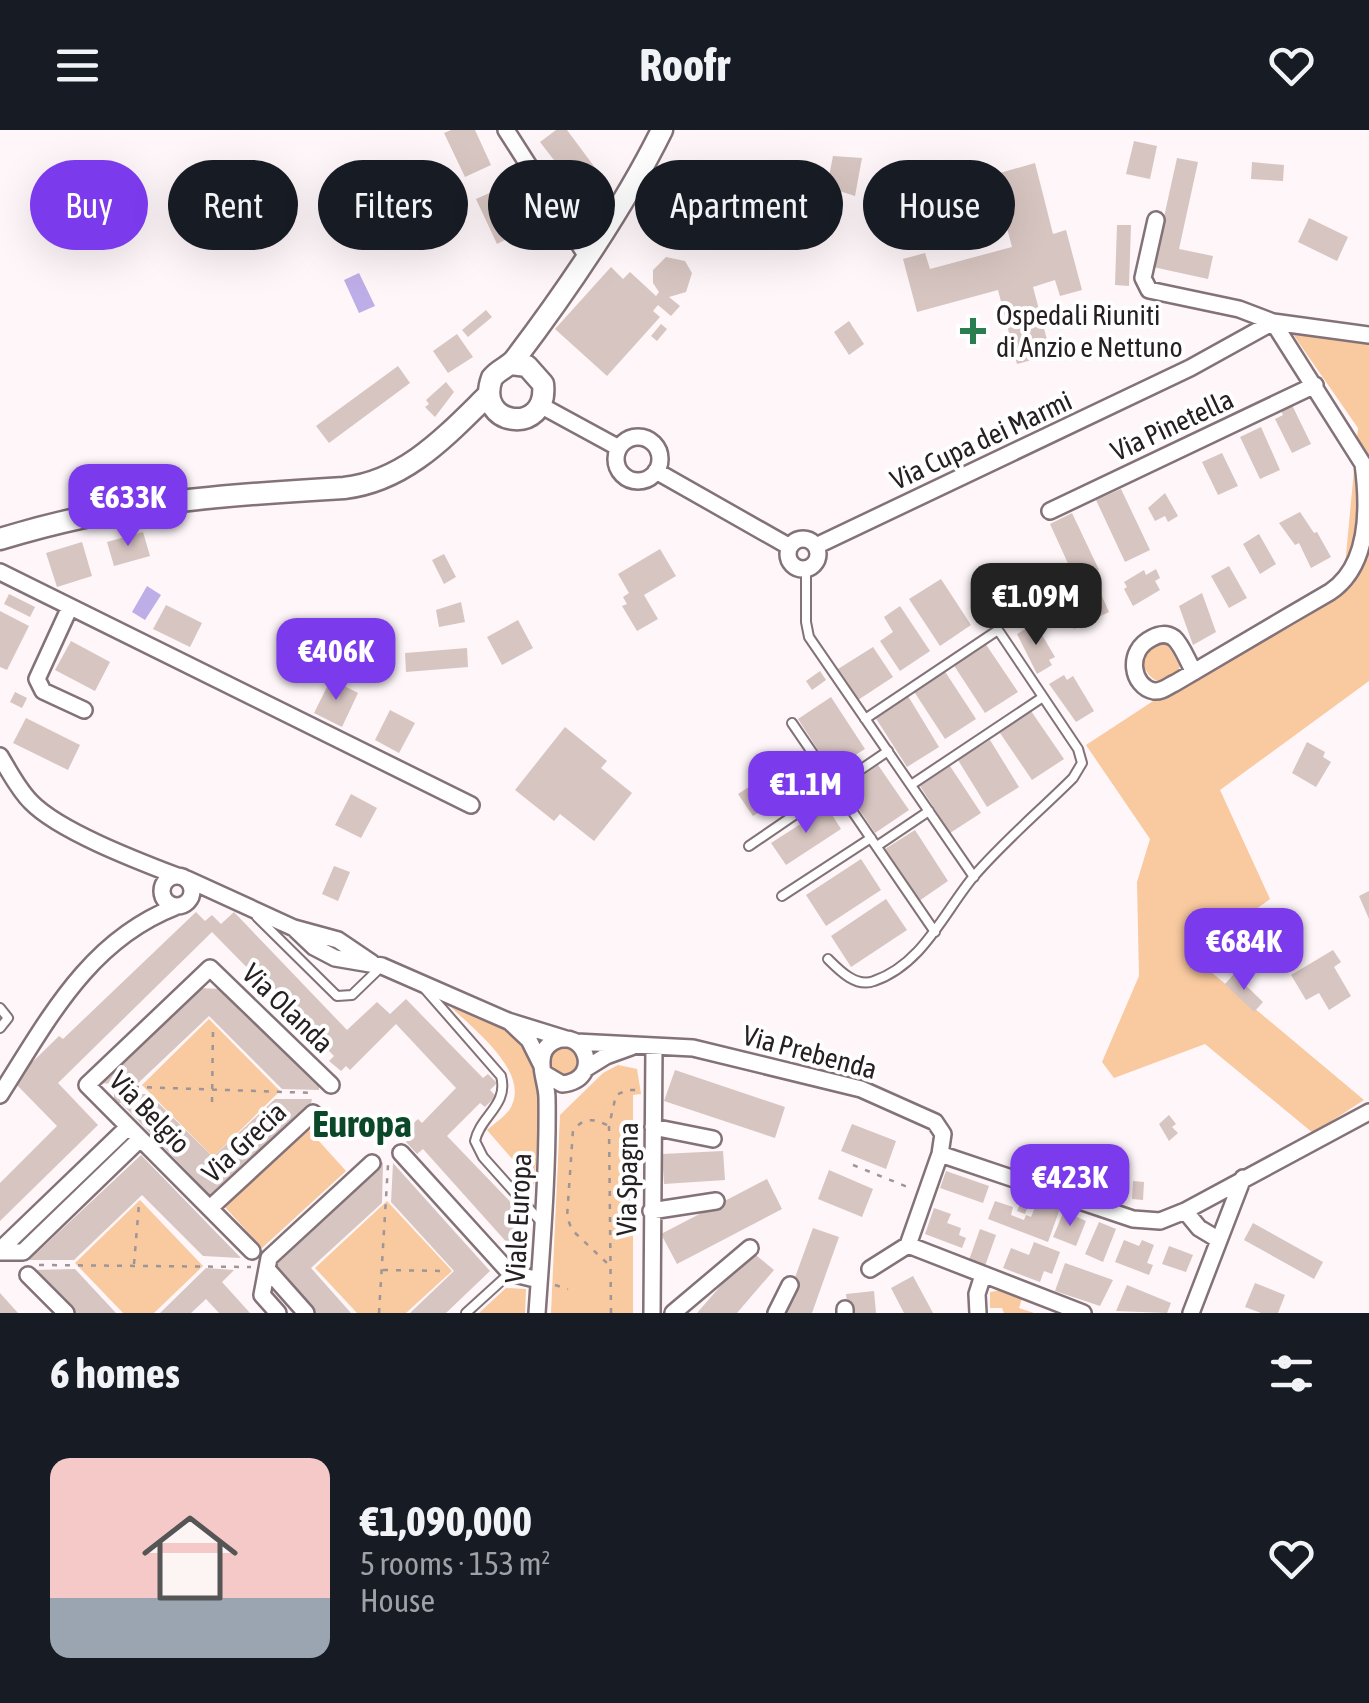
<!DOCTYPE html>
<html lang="en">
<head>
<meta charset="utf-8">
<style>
	:root { --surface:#171b24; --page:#20242c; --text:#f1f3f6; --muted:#9ea1a6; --line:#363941; --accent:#7c3aed }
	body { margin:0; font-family:"Asap Condensed",sans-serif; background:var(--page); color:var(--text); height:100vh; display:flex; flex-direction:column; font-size:38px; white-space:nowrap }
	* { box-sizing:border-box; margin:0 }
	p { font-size:32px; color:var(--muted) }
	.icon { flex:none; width:55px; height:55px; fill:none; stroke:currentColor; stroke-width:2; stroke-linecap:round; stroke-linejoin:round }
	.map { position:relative; height:1183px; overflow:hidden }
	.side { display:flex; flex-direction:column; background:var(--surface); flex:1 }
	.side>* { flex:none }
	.guide { position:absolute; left:30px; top:30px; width:1310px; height:90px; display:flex; gap:20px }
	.price { position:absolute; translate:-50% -85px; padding:0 22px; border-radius:20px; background:var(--accent); color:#fff; font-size:32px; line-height:65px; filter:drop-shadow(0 2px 5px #0008) }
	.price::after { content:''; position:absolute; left:50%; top:60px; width:30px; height:22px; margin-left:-15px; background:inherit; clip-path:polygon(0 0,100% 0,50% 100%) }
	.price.on { background:#222; color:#fff }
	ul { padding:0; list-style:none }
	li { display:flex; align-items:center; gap:30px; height:250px; padding:0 50px }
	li+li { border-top:2px solid var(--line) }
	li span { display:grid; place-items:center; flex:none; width:280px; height:200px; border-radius:20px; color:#555 }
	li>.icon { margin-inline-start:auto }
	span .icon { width:120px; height:120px; fill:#fffc; stroke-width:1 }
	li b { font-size:42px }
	h2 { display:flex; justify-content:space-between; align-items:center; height:120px; padding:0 50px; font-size:42px }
	.pill { padding:0 35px; border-radius:45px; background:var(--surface); box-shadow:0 10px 40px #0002; font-size:35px; line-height:90px }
	.pill.on { background:var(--accent); color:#fff }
	header { display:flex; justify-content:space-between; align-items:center; height:130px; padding:0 50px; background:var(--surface); font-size:45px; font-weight:700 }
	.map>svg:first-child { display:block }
	.green { fill:#f9c99f }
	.water { fill:#bdaee8 }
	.building { fill:#d7c5c1 }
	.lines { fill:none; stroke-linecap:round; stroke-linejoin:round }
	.lane-casing { stroke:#837277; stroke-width:12 }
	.street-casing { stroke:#837277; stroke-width:20 }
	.secondary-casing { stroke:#837277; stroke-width:25 }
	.path { stroke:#9d9597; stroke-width:2.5; stroke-dasharray:5 8; stroke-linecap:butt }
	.lane { stroke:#fff; stroke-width:8 }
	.street { stroke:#fff; stroke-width:15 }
	.secondary { stroke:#fff; stroke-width:20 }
	.poi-dot { fill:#2a7e50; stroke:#fff; stroke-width:4 }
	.labels { text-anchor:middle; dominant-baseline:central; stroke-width:8; stroke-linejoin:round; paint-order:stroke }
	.poi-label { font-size:28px; fill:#272022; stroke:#fff; text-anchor:start }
	.street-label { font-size:28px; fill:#272022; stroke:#fff }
	.district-label { font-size:38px; font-weight:bold; fill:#0a4829; stroke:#fff }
</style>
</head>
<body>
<header><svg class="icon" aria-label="menu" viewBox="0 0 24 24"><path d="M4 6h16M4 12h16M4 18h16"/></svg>Roofr<svg class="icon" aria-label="heart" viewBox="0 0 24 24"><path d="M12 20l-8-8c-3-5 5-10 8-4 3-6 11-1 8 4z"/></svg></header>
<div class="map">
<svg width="1369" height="1183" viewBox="0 0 1369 1183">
	<rect width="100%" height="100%" fill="#fef6f8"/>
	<path class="green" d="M 1290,200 L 1369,211 L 1369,551 L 1220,660 L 1270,769 L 1192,826 L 1364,970 L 1313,1003 L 1205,914 L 1114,948 L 1102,932 L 1139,846 L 1137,752 L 1150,709 L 1086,615 L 1344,446 L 1358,298 Z
		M 1160,511 L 1167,513 L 1180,536 L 1177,543 L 1160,552 C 1148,549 1140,533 1142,522 Z
		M 451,877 C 469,885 493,891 508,903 C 553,938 537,1007 534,1057 L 528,1060 L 515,1046 L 521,1039 L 487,1000 C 494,994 505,986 510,979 C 532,943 473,899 451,877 Z
		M 209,889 L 280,961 L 213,1027 L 142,955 Z
		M551 931a13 13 0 1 1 26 0a13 13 0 1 1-26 0Z
		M 618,935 L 637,939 L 641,964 L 633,965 L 633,1183 L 551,1183 L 560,985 L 603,943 Z
		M 308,999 L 346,1041 L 262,1118 L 224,1076 Z
		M 140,1070 L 203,1136 L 154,1183 L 123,1183 L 75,1133 Z
		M 387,1071 L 452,1141 L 406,1183 L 357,1183 L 315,1138 Z
		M 506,1158 L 526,1159 L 525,1183 L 479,1183 Z
		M 1007,1159 L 1023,1165 L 1019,1178 L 1034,1183 L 1004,1183 L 1002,1178 L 990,1178 L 990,1162 Z"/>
	<path class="water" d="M 359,143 L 375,176 L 359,183 L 344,150 Z
		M 147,456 L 161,465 L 145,490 L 132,482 Z"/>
	<path class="building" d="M 451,0 L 475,0 L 491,35 L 465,47 L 444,3 Z
		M 556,0 L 567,0 L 596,39 L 574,56 L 540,12 Z
		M 1134,11 L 1157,16 L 1150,49 L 1126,44 Z
		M 833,26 L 862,28 L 855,66 L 827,57 Z
		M 1177,28 L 1198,32 L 1179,119 L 1213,126 L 1208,149 L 1153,137 Z
		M 1252,32 L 1284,35 L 1283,51 L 1251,49 Z
		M 1035,33 L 1053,104 L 1066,100 L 1082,160 L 1060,166 L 1055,150 L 1033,157 L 1051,225 L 1017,234 L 998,160 L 917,182 L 903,129 L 925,123 L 930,139 L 1012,117 L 993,45 Z
		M 503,57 L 523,101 L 497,114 L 476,69 Z
		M 1309,88 L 1348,107 L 1337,131 L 1298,112 Z
		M 1117,95 L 1131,95 L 1129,156 L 1115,155 Z
		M 818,98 L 825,107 L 814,116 L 806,107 Z
		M 666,127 L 685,131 L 692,143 L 686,162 L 669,167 L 680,176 L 671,186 L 658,175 L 653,181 L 660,187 L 607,246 L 555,199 L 611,137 L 623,149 L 630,142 L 656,166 L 659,162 L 653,153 L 653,140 Z
		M 486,180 L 492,187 L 468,207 L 462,200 Z
		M 849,191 L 864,214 L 849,225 L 834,202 Z
		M 661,194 L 667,199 L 657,211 L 651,206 Z
		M 457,204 L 473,227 L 448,243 L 433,221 Z
		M 398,236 L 410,253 L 329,313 L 316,296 Z
		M 446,252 L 454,262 L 435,287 L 425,277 L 429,274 L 426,270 Z
		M 1291,273 L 1311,314 L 1292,323 L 1275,289 L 1283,285 L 1280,279 Z
		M 1261,297 L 1280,340 L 1260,349 L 1240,307 Z
		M 1222,323 L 1238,356 L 1218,365 L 1202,332 Z
		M 1121,359 L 1150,420 L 1125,432 L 1096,370 Z
		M 1165,363 L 1178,386 L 1168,392 L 1165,386 L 1155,391 L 1148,378 Z
		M 1300,382 L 1314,403 L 1317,402 L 1331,427 L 1311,438 L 1299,413 L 1295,415 L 1279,393 Z
		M 1072,383 L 1099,440 L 1076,451 L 1050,394 Z
		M 143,402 L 150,426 L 114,436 L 107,412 Z
		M 1259,404 L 1276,434 L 1260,444 L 1243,414 Z
		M 82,412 L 92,446 L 57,457 L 46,423 Z
		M 660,419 L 676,446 L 644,465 L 658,489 L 637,501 L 622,476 L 627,474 L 623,467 L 629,463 L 618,444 Z
		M 444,424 L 456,447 L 444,454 L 432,430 Z
		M 1229,436 L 1247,468 L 1229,478 L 1211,446 Z
		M 1156,439 L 1160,448 L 1155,451 L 1160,460 L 1133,476 L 1124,459 L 1127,457 L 1124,452 L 1144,440 L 1146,445 Z
		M 941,449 L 971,495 L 940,516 L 909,469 Z
		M 1100,462 L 1109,482 L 1074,499 L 1070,490 L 1066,491 L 1061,481 Z
		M 1202,463 L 1216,502 L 1193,515 L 1179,476 Z
		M 9,464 L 35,477 L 30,487 L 4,474 Z
		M 461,472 L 465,492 L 439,497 L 436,480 Z
		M 166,475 L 202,493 L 190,517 L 153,499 Z
		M 900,476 L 930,521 L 900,541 L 880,511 L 893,502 L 884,487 Z
		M 0,481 L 29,496 L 7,540 L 0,537 Z
		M 518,490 L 533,518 L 502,535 L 487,507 Z
		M 1035,493 L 1055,527 L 1049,530 L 1052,535 L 1037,544 L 1017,504 Z
		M 71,511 L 110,532 L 95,561 L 55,540 Z
		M 985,513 L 1018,562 L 985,583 L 953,534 Z
		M 873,517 L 893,547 L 858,570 L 838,539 Z
		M 467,518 L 468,537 L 406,542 L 405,523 Z
		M 310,524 L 324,532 L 316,548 L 302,540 Z
		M 944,540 L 976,589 L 945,609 L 913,560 Z
		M 820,541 L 826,550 L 812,560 L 806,551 Z
		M 1064,545 L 1067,550 L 1073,546 L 1094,581 L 1076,592 L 1049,554 Z
		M 331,549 L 358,563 L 342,597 L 314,583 Z
		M 15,562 L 27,568 L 22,578 L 10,572 Z
		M 908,566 L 939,617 L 907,637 L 875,587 Z
		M 831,567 L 865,619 L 831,640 L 798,589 Z
		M 390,580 L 415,593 L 399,623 L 375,610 Z
		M 1031,581 L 1064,629 L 1032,650 L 1000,603 Z
		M 26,588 L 80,615 L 68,640 L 13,613 Z
		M 565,597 L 607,631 L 601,638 L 632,663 L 594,711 L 560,684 L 554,691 L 515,660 Z
		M 990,610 L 1019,657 L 987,677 L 958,630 Z
		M 1307,612 L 1325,622 L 1323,627 L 1331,632 L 1316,657 L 1292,643 Z
		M 794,628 L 808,650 L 753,686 L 738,664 Z
		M 878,635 L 909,680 L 875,703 L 845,658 Z
		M 950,636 L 981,683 L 950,703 L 920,656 Z
		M 351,664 L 377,678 L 361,708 L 335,695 Z
		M 827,677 L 841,699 L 786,735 L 771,713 Z
		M 915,700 L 948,751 L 919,771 L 885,719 Z
		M 861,729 L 881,760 L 826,796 L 806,765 Z
		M 334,736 L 350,742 L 338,771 L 322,764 Z
		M 1369,761 L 1369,789 L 1359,766 Z
		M 886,769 L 907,800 L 851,837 L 831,806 Z
		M 196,782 L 205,791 L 212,785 L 221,794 L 234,782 L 347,900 L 377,872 L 390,884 L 406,869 L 483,948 L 488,944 L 497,953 L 490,960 L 496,966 L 485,977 L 480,973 L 447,1006 L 523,1085 L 518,1107 L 510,1116 L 423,1019 L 417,1024 L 406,1012 L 411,1007 L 406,1000 L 418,989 L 422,993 L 456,958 L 396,894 L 350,940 L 346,936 L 341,941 L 329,931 L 334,926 L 212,802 L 58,953 L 98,995 L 0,1091 L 0,1053 L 57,996 L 13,951 L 59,906 L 63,909 Z
		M 1333,820 L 1341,832 L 1334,837 L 1351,866 L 1329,880 L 1319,863 L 1306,870 L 1291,845 Z
		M 1234,844 L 1263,872 L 1254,882 L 1225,854 Z
		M 201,858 L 221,859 L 319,952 L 319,960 L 282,959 L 209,886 L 135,956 L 101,953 Z
		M 675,940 L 785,977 L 775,1008 L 664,971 Z
		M 114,964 L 149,964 L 213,1027 L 275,969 L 312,969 L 310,978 L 304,978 L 210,1065 L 121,973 L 114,973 Z
		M 1169,985 L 1176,994 L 1172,997 L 1178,1003 L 1169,1011 L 1159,994 Z
		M 852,994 L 896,1011 L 886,1039 L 841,1021 Z
		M 723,1021 L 725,1050 L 664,1054 L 662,1024 Z
		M 141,1025 L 241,1128 L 203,1126 L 142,1065 L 74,1130 L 29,1130 Z
		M 383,1032 L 382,1073 L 311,1138 L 351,1183 L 315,1183 L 274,1137 Z
		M 393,1033 L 490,1141 L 446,1183 L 410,1183 L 454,1141 L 391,1072 Z
		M 829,1040 L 873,1059 L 862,1087 L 818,1069 Z
		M 946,1041 L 989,1056 L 983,1073 L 940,1058 Z
		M 767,1049 L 782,1079 L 677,1134 L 661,1104 Z
		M 1133,1051 L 1144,1052 L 1143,1070 L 1132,1069 Z
		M 1026,1060 L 1033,1063 L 1025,1084 L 1017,1081 Z
		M 1040,1065 L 1062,1073 L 1048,1112 L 988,1089 L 995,1071 L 1013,1077 L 1011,1085 L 1024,1090 L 1026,1085 L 1031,1087 Z
		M 934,1078 L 951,1084 L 947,1093 L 961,1098 L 959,1105 L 966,1108 L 962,1118 L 925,1104 Z
		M 1064,1081 L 1086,1091 L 1076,1116 L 1053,1107 Z
		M 1099,1092 L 1116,1099 L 1103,1132 L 1085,1124 Z
		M 1253,1093 L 1323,1132 L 1314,1149 L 1244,1110 Z
		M 813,1098 L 839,1107 L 812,1183 L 782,1183 Z
		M 980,1099 L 996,1105 L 985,1136 L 969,1130 Z
		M 1124,1110 L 1139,1116 L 1142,1110 L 1154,1115 L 1147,1133 L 1153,1135 L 1149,1145 L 1115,1132 Z
		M 1034,1112 L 1060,1122 L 1052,1144 L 1044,1141 L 1040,1152 L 1003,1138 L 1011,1118 L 1029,1125 Z
		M 1169,1116 L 1193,1125 L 1186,1142 L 1162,1134 Z
		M 751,1121 L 774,1140 L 737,1183 L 697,1183 Z
		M 1065,1133 L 1113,1150 L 1100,1176 L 1055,1161 Z
		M 206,1138 L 234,1140 L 222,1152 L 250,1183 L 219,1183 L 206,1169 L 191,1183 L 160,1183 Z
		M 75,1139 L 116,1183 L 75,1183 L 32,1140 Z
		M 913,1146 L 933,1183 L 904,1183 L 891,1158 Z
		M 1255,1153 L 1285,1165 L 1278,1183 L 1261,1183 L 1245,1177 Z
		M 1127,1155 L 1171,1173 L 1167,1183 L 1116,1181 Z
		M 874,1161 L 876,1183 L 848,1183 L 846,1164 Z
		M 0,1163 L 18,1183 L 0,1183 Z"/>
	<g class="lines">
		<g class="lane-casing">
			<path id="lane" d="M 806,439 L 806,492 L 809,507 L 974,747
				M 792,593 L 935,802
				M 911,655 L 1043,567
				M 749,716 L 888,621
				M 877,716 L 929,681
				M 782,766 L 871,708
				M 257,787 L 337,866 L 352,865 L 382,836
				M 828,829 C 839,840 856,858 874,851 C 923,834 944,782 974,746 C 1004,711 1041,680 1073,648 L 1082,633 L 1078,619 L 998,500 L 865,589
				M 425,859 L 501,946 C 509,975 480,986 475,1011 L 483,1027 L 542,1093
				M 0,878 L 8,888 L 0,898
				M 466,1183 L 510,1143"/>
		</g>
		<g class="street-casing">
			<path id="street" d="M 506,0 L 586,125
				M 1156,90 L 1143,148 L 1149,160 L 1239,179 L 1273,192 L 1369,205
				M 540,275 L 619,318
				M616 329a22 22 0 1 1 44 0a22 22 0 1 1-44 0Z
				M 656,341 L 790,417
				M 1050,381 L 1315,255
				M788 424a15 15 0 1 1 30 0a15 15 0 1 1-30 0Z
				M 816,416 L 1190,238 L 1273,192 L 1363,334 C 1369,378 1369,436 1330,462 C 1278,492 1226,523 1175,553 C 1168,556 1162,562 1154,561 C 1132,557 1125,521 1152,508 C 1159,504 1167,503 1174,508 C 1182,515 1188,532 1194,542
				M 0,442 L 471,675
				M 70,477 L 37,549 L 43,561 L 84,580
				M 0,626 C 9,641 18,659 31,672 C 59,701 138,731 177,746
				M162 761a15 15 0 1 1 30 0a15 15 0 1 1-30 0Z
				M 187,749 L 294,798 L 338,810 L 372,833
				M 294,798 L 314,817 L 335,828 L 382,836 L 508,891 L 566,909
				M 511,893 L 529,910 L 541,934
				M 576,912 L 693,918 L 861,959 L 935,992 L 943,1004 L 940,1024
				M 585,939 L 606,926 L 631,917
				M 0,965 C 48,890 88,811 175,777
				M 653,997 L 713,1009
				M 401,1023 L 510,1143 L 539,1150
				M 210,1078 L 313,983
				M 651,1081 L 716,1071
				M 1185,1081 L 1199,1098 L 1219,1110
				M 908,1115 L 1083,1183
				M 0,1120 L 128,997
				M 252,1121 L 87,955 L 210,838 L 331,955
				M 0,1122 L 23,1122 L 140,1009
				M 267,1139 L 306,1183
				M 870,1139 L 908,1115 L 940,1024 L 1133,1089 L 1160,1091 L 1185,1081 L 1369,982
				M 28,1145 L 66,1183
				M 278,1183 L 262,1165 L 269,1128 L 372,1033
				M 537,1183 C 542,1112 548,1040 547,968 C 547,956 541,943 542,931 C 542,923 546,916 553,912 C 584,895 605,950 562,954 L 545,944
				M 652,1183 L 654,916
				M 673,1183 L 750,1118
				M 776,1183 L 790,1155
				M 845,1183 L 845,1179
				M 978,1183 L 977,1164 L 983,1145
				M 1191,1183 L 1243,1048"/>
		</g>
		<g class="secondary-casing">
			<path id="secondary" d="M 511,234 L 527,236 L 543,254 C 549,306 474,297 492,248 C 499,239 509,237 515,229 C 566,162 625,75 662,0
				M 0,409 C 120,372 221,365 344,358 C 406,351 447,305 489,264"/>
		</g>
		<path class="path" d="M 108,956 L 315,963
			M 212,972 L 213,899
			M 607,995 C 593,988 584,988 573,1000 L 567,1087 L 572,1100 L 608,1134
			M 853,1035 L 910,1058
			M 134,1134 L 139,1074
			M 39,1135 L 251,1137
			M 383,1140 L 446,1141
			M 555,1155 L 568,1159
			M 379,1183 L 388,1035
			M 611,1183 L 609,996 L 616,965 L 627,960 L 639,960"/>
		<use href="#lane" class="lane"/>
		<use href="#street" class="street"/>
		<use href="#secondary" class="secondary"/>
	</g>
	<path class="poi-dot" d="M968 186h10v10h10v10h-10v10h-10v-10h-10v-10h10z"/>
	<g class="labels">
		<g class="poi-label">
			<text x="996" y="185">Ospedali Riuniti<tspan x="996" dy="32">di Anzio e Nettuno</tspan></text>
		</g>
		<g class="street-label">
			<text transform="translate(1172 295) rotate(-25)">Via Pinetella</text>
			<text transform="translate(981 310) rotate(-25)">Via Cupa dei Marmi</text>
			<text transform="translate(288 878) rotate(44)">Via Olanda</text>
			<text transform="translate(810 922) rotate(15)">Via Prebenda</text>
			<text transform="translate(150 982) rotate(46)">Via Belgio</text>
			<text transform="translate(244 1012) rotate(-43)">Via Grecia</text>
			<text transform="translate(627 1049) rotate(-89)">Via Spagna</text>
			<text transform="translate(518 1088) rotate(-87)">Viale Europa</text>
		</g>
		<g class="district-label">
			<text x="362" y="993">Europa</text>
		</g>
	</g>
</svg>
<b class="price" style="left:128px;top:419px">€633K</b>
<b class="price on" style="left:1036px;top:518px">€1.09M</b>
<b class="price" style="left:336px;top:573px">€406K</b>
<b class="price" style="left:806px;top:706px">€1.1M</b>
<b class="price" style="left:1244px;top:863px">€684K</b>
<b class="price" style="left:1070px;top:1099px">€423K</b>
<div class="guide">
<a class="pill on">Buy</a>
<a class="pill">Rent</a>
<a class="pill">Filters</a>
<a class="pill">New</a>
<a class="pill">Apartment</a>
<a class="pill">House</a>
</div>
</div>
<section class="side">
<h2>6 homes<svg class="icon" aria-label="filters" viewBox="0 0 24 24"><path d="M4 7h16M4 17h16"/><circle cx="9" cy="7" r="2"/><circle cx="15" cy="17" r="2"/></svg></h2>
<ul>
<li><span style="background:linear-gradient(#f6c9c9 70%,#9aa5b1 0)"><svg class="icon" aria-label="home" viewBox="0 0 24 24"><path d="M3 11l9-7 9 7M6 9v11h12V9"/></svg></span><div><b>€1,090,000</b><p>5 rooms · 153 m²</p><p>House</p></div><svg class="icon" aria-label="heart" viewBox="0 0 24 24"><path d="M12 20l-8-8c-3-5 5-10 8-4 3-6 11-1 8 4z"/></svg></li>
</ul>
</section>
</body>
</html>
